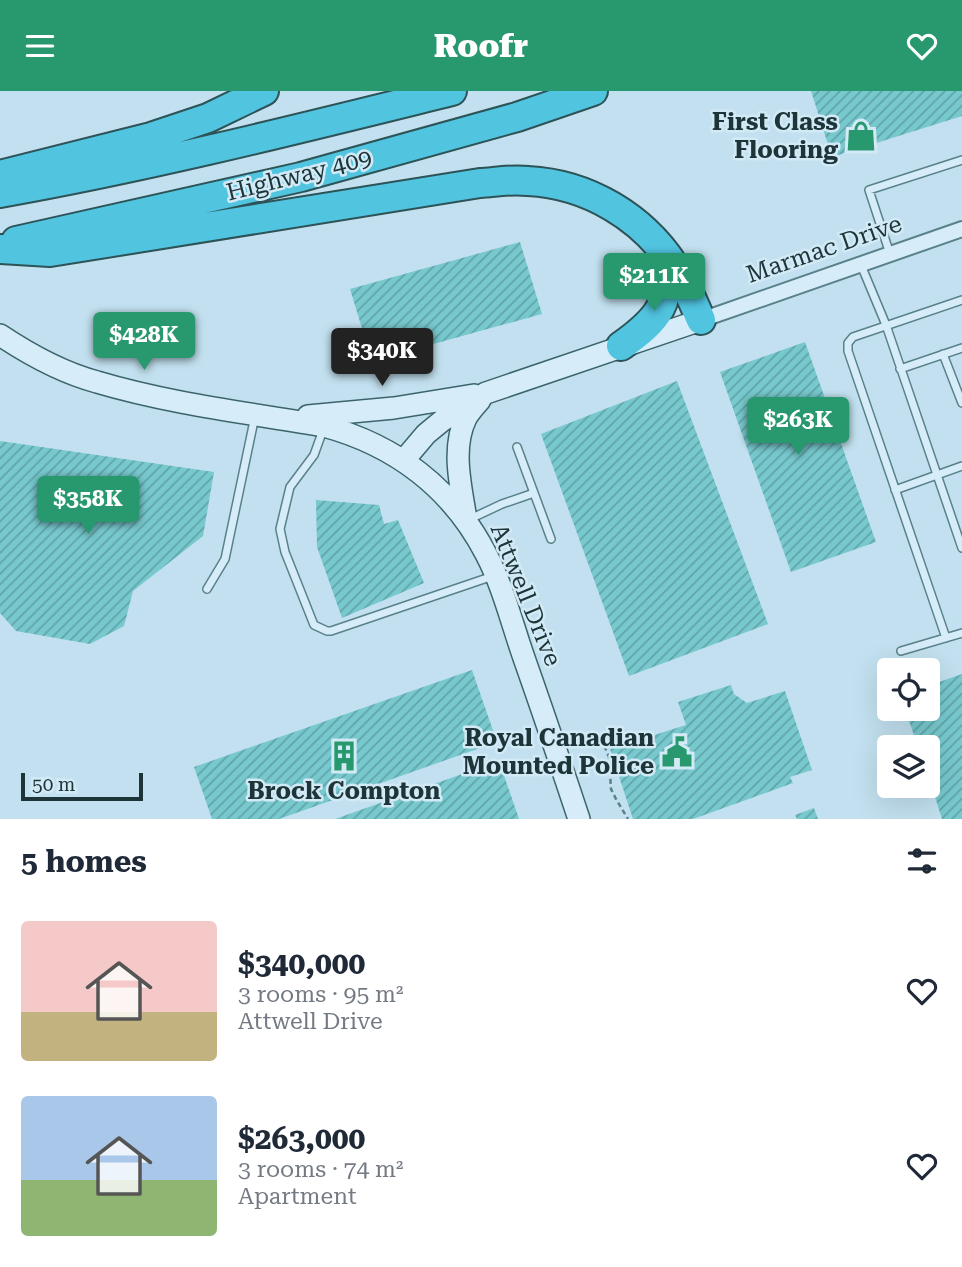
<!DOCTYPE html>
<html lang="en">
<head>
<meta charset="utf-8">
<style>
	:root { --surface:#fff; --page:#f6f6f7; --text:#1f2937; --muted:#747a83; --accent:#28996f }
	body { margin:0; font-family:"Roboto Serif",serif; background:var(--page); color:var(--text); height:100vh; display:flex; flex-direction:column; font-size:26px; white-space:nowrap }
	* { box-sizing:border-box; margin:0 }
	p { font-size:23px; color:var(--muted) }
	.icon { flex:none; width:38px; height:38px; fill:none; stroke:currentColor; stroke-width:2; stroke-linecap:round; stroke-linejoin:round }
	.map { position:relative; height:728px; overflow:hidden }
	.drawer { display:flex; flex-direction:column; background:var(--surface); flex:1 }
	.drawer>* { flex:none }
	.controls { position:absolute; left:877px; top:567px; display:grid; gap:14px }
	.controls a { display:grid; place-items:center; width:63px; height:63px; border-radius:7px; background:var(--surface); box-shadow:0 7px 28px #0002; font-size:35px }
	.scale { position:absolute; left:21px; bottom:18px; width:122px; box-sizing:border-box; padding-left:7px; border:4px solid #1d3539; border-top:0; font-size:19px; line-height:24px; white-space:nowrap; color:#1d3539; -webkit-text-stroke:5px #d2eaf6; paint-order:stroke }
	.price { position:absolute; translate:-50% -60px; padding:0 16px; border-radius:7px; background:var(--accent); color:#fff; font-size:23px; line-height:46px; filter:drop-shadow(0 2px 4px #0008) }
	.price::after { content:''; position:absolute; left:50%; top:42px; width:21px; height:16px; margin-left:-10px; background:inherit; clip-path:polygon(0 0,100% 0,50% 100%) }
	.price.current { background:#222; color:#fff }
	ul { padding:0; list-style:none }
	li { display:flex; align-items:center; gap:21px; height:175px; padding:0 21px }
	li span { display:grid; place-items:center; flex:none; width:196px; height:140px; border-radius:7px; color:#555 }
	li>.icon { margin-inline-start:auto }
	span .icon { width:84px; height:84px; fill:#fffc; stroke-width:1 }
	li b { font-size:30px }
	h2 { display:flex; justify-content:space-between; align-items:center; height:84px; padding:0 21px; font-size:30px }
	header { display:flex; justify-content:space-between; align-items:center; height:91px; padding:0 21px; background:var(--accent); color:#fff; font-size:32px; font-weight:800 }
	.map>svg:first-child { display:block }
	.building { fill:url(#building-hatch) }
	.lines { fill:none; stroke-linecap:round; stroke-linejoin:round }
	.lane-casing { stroke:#598189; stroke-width:10 }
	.street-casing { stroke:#598189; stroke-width:18 }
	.secondary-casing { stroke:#3c656b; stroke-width:24 }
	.highway-casing { stroke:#2d5357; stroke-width:32 }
	.path { stroke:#598189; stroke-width:2.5; stroke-dasharray:5 3.5; stroke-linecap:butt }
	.lane { stroke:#d6edf9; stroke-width:7 }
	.street { stroke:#d6edf9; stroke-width:14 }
	.secondary { stroke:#d6edf9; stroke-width:21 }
	.highway { stroke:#51c4e0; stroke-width:28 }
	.labels { text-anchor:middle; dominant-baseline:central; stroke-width:5; stroke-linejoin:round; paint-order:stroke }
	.poi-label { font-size:24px; font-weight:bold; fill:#1d3539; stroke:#d2eaf6; text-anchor:end }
	.street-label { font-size:24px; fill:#1d3539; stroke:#d2eaf6 }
</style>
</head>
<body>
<header><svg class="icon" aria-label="menu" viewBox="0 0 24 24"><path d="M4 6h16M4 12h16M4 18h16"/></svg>Roofr<svg class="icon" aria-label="heart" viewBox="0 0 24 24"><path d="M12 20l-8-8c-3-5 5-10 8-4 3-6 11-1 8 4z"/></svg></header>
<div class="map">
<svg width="962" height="728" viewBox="0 0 962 728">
	<defs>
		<pattern id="building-hatch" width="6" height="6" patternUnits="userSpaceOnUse" patternTransform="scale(1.75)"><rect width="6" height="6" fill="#77c9ce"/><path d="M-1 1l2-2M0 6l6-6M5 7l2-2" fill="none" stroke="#61a4a8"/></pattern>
	</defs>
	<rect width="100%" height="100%" fill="#c2e0ef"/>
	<path class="building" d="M 811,0 L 962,0 L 962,25 L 832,66 Z
		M 520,151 L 542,223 L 372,270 L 350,198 Z
		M 805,251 L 876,451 L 791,481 L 720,281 Z
		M 677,290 L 768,533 L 629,585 L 541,343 Z
		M 0,350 L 214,381 L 203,445 L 133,500 L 124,535 L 90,553 L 16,540 L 0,522 Z
		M 316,409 L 379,414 L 384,433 L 398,429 L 424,492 L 342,527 L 317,456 Z
		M 472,579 L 497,651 L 279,728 L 212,728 L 194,676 Z
		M 962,583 L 962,728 L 942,728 L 928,684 L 928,656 L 918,656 L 905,618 L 928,618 L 928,595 Z
		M 731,594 L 734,603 L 747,612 L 785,600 L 812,679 L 790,686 L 793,692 L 693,728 L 633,728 L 610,658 L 686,634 L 678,611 Z
		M 499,670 L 519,728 L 335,728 Z
		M 814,717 L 818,728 L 797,728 L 795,724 Z"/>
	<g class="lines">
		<g class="lane-casing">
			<path id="lane" d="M 890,163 L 869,99 L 962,69
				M 861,174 L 886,234 L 962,457
				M 943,263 L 962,312
				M 900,278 L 962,257
				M 323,339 L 314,364 L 290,396 L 280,438 L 285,461 L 314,534 L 327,540 L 331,540 L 493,485
				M 895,399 L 962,375
				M 534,402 L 551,448
				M 470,428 L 502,413 L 534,402 L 517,356
				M 207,498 L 225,468 L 255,325
				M 946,547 L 848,260 L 848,252 L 853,246 L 962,209
				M 901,560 L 962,542"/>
		</g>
		<g class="street-casing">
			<path id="street" d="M 701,229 L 962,138"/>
		</g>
		<g class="secondary-casing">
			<path id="secondary" d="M 0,244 C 30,264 63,282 97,291 C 171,313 249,322 324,335 C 395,354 452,397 486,463 C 503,495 512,533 524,567 C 543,621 561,674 579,728
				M 308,325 L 394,317 L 474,304
				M 404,369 L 426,343 L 443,329 L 486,302 L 701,229
				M 466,428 C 461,396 451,357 466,327 C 470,320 475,315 480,309"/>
		</g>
		<g class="highway-casing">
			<path id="highway" d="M 0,84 L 151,46 L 208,27 L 264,0
				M 0,102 C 152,75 302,37 452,0
				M 16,150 L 301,86 L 517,26 L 593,0
				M 0,158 L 50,161 L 480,92 C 496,91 512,88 528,90 C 588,93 643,126 675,176 C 686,193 693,211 701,229
				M 621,255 C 659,228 674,211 663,162"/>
		</g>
		<path class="path" d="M 601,647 L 609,666 L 611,698 L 616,708 L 628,728"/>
		<use href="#lane" class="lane"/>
		<use href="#street" class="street"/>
		<use href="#secondary" class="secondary"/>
		<use href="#highway" class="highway"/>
	</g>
	<defs>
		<g id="shop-bare" transform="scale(2.415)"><path d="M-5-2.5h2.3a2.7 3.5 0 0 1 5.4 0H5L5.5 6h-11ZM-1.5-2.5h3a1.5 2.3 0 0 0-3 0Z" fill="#28996f" stroke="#d2eaf6" stroke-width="2.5" paint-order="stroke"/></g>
		<g id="civic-bare" transform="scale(2.415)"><path d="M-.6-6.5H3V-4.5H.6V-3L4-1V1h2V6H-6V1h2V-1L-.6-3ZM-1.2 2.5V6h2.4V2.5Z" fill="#28996f" stroke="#d2eaf6" stroke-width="2.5" paint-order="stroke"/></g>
		<g id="building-bare" transform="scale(2.415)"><path d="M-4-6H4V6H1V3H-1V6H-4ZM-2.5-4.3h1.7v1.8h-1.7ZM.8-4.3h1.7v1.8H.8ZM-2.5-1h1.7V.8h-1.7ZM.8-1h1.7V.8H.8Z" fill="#28996f" stroke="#d2eaf6" stroke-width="2.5" paint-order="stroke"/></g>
	</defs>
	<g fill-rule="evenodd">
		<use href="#shop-bare" x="861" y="45"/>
		<use href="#civic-bare" x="677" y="661"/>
		<use href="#building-bare" x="344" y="665"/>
	</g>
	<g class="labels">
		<g class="poi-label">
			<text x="838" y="31">First Class<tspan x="838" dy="28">Flooring</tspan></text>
			<text x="654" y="647">Royal Canadian<tspan x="654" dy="28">Mounted Police</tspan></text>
			<text x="344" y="700" text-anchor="middle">Brock Compton</text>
		</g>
		<g class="street-label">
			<text transform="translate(299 84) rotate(-14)">Highway 409</text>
			<text transform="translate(824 158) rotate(-19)">Marmac Drive</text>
			<text transform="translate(526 504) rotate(68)">Attwell Drive</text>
		</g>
	</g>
</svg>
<div class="controls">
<a><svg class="icon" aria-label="locate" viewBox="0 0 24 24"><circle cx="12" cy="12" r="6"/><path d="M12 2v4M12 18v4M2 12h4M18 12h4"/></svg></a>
<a><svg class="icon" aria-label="layers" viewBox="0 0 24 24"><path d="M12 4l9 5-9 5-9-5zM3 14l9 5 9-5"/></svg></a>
</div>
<div class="scale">50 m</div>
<b class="price" style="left:654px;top:222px">$211K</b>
<b class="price" style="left:144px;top:281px">$428K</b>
<b class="price current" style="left:382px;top:297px">$340K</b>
<b class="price" style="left:798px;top:366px">$263K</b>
<b class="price" style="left:88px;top:445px">$358K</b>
</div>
<section class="drawer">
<h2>5 homes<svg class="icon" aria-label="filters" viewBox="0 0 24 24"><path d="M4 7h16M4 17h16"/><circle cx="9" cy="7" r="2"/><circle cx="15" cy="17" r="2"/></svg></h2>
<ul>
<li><span style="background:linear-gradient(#f6c9c9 65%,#c2b280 0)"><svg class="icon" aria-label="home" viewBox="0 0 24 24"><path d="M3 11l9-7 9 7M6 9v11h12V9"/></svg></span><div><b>$340,000</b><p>3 rooms · 95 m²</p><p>Attwell Drive</p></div><svg class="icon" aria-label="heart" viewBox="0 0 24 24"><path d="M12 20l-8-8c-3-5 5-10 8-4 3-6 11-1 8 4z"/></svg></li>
<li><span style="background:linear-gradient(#a9c7e8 60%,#8fb573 0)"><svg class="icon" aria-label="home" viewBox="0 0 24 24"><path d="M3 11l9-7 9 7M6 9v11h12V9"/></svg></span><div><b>$263,000</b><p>3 rooms · 74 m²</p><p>Apartment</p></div><svg class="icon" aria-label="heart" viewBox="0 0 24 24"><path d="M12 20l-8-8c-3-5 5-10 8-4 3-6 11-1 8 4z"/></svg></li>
</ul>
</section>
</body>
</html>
